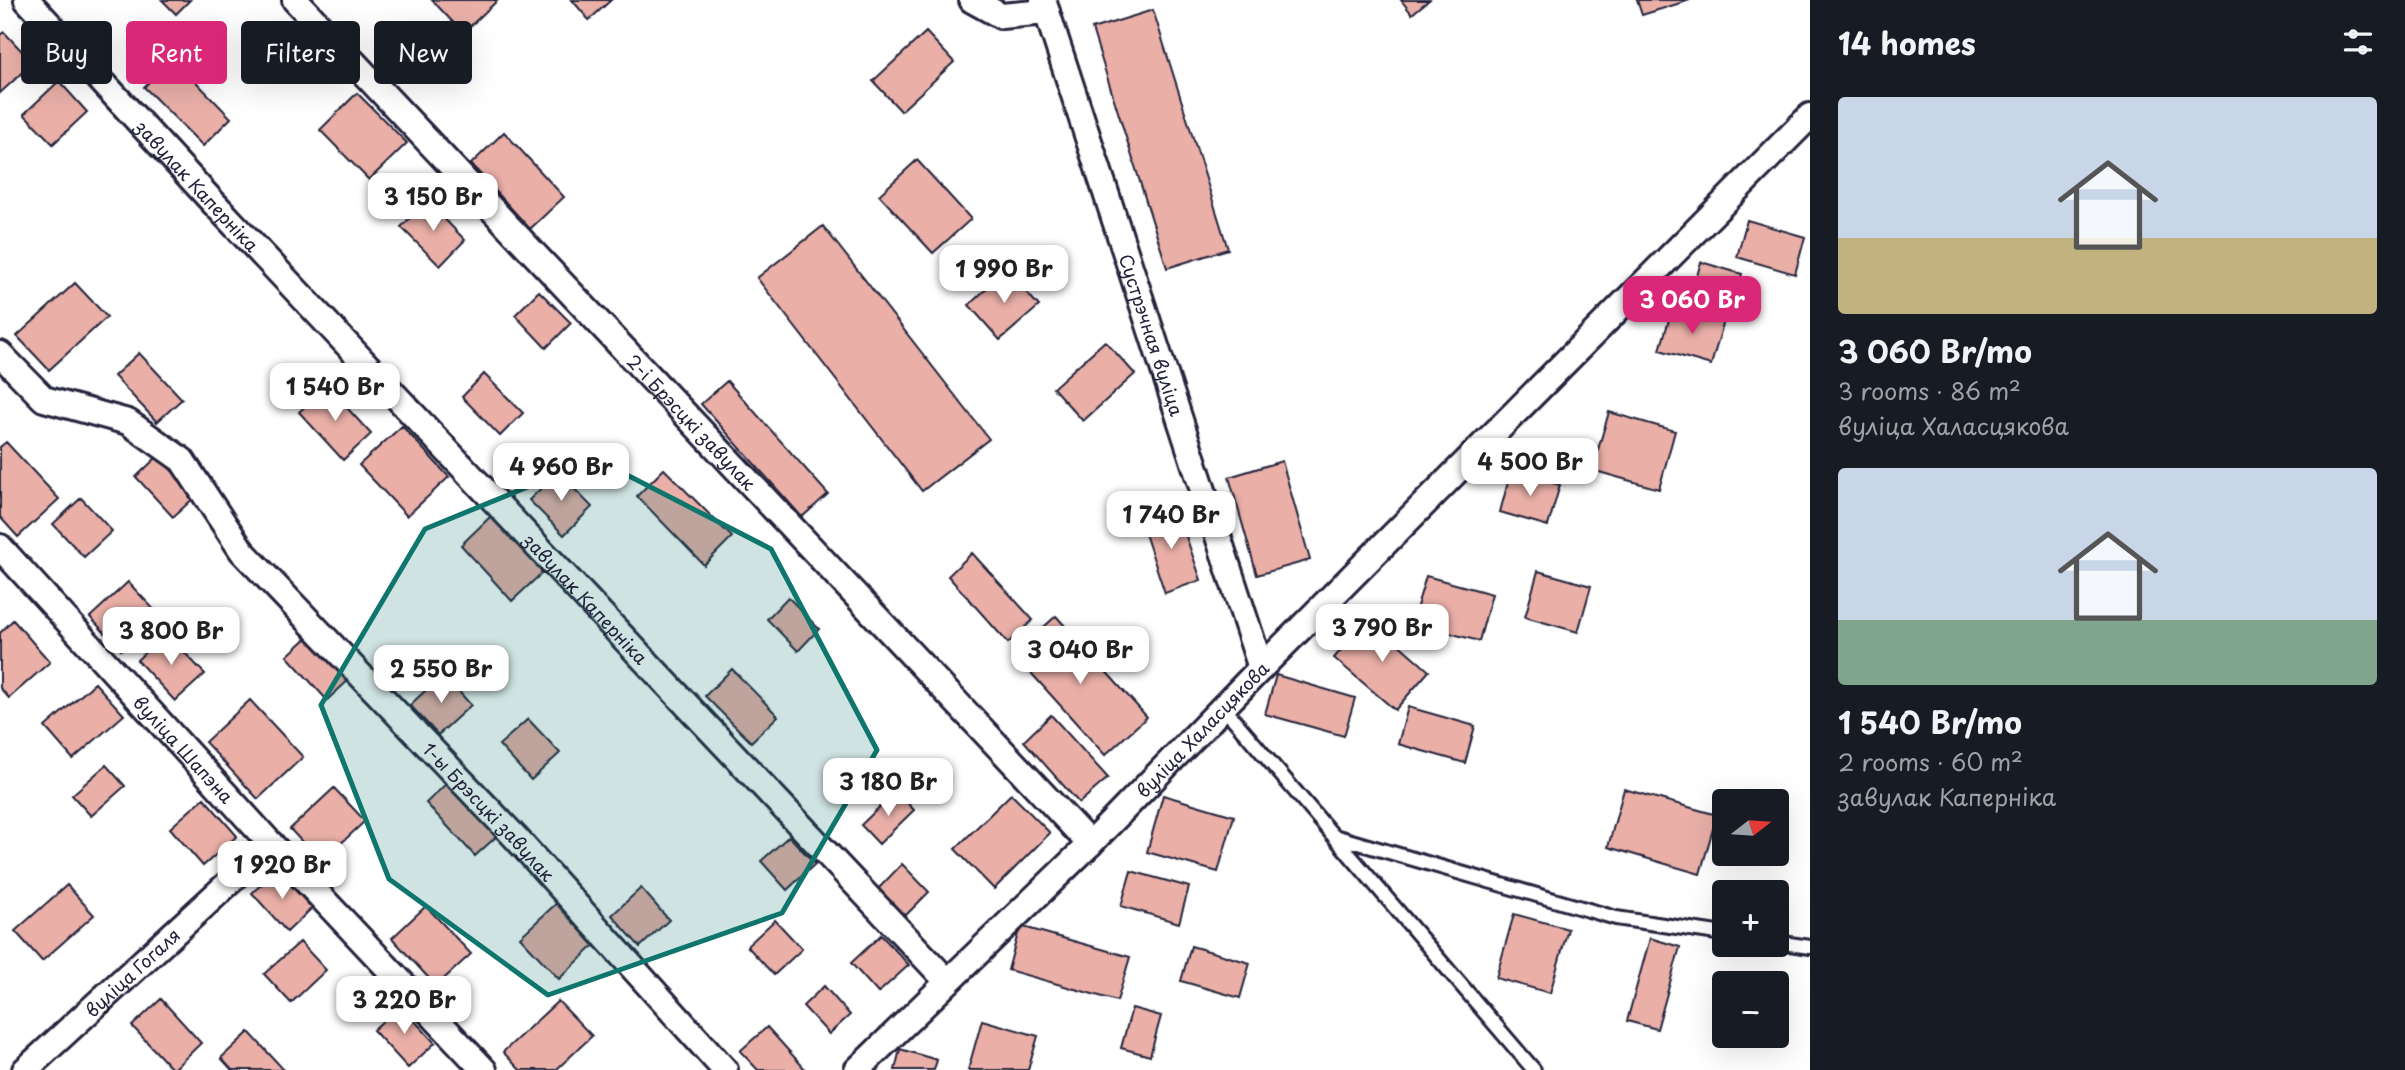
<!DOCTYPE html>
<html lang="en">
<head>
<meta charset="utf-8">
<style>
	:root { --surface:#171b24; --page:#242831; --text:#f1f3f6; --muted:#9ea1a6; --accent:#db2777 }
	body { margin:0; font-family:"Playpen Sans",sans-serif; background:var(--page); color:var(--text); height:100vh; display:flex; flex-direction:column; font-size:26px; white-space:nowrap }
	* { box-sizing:border-box; margin:0 }
	p { font-size:23px; color:var(--muted) }
	.icon { flex:none; width:38px; height:38px; fill:none; stroke:currentColor; stroke-width:2; stroke-linecap:round; stroke-linejoin:round }
	.map { position:relative; flex:1; overflow:hidden }
	.sheet { display:flex; flex-direction:column; background:var(--surface); width:595px }
	.sheet>* { flex:none }
	.guide { position:absolute; left:21px; top:21px; width:665px; height:63px; display:flex; gap:14px }
	.needle { width:46px; rotate:73deg }
	.fabs { position:absolute; left:1712px; top:789px; display:grid; gap:14px }
	.fabs a { display:grid; place-items:center; width:77px; height:77px; border-radius:7px; background:var(--surface); box-shadow:0 7px 28px #0002; font-size:35px }
	.price { position:absolute; translate:-50% -60px; padding:0 16px; border-radius:14px; background:#fff; color:#222; font-size:23px; line-height:46px; filter:drop-shadow(0 2px 4px #0008) }
	.price::after { content:''; position:absolute; left:50%; top:42px; width:21px; height:16px; margin-left:-10px; background:inherit; clip-path:polygon(0 0,100% 0,50% 100%) }
	.price.active { background:var(--accent); color:#fff }
	ul { padding:0; list-style:none }
	li { display:grid; align-content:center; gap:14px; height:371px; padding:0 28px }
	li span { display:grid; place-items:center; height:217px; border-radius:7px; color:#555 }
	li>.icon { margin-inline-start:auto }
	span .icon { width:126px; height:126px; fill:#fffc; stroke-width:1 }
	li b { font-size:30px }
	h2 { display:flex; justify-content:space-between; align-items:center; height:84px; padding:0 28px; font-size:30px }
	.tag { padding:0 24px; border-radius:7px; background:var(--surface); box-shadow:0 7px 28px #0002; font-size:24px; line-height:63px }
	.tag.active { background:var(--accent); color:#fff }
	main { display:flex; flex:1; min-height:0 }
	.map>svg:first-child { display:block }
	.building { fill:#eab0a8; stroke:#22223b; stroke-width:2 }
	.lines { fill:none; stroke-linecap:round; stroke-linejoin:round }
	.lane-casing { stroke:#22223b; stroke-width:18 }
	.street-casing { stroke:#22223b; stroke-width:30 }
	.lane { stroke:#fff; stroke-width:12 }
	.street { stroke:#fff; stroke-width:24 }
	.marked { fill:#0f766e; fill-opacity:0.2; stroke:#0f766e; stroke-width:5; stroke-linejoin:round }
	.labels { text-anchor:middle; dominant-baseline:central; stroke-width:5; stroke-linejoin:round; paint-order:stroke }
	.street-label { font-size:18px; fill:#22223b; stroke:#fff }
</style>
</head>
<body>
<main>
<div class="map">
<svg width="1810" height="1070" viewBox="0 0 1810 1070">
	<rect width="100%" height="100%" fill="#fff"/>
	<filter id="ink" filterUnits="userSpaceOnUse"><feTurbulence type="fractalNoise" baseFrequency=".0143" numOctaves="2"/><feDisplacementMap in="SourceGraphic" scale="14" xChannelSelector="R" yChannelSelector="G"/><feConvolveMatrix kernelMatrix="1 2 1 2 8 2 1 2 1" color-interpolation-filters="sRGB"/></filter>
	<g filter="url(#ink)">
		<path class="building" d="M 162,0 L 190,0 L 176,14 Z
			M 432,0 L 498,0 L 463,33 Z
			M 572,0 L 611,0 L 589,20 Z
			M 1401,0 L 1429,0 L 1412,14 Z
			M 1637,0 L 1690,0 L 1642,15 Z
			M 1153,10 L 1228,249 L 1167,268 L 1092,29 Z
			M 4,32 L 33,63 L 0,93 L 0,35 Z
			M 926,32 L 954,62 L 901,111 L 873,81 Z
			M 173,58 L 231,118 L 203,146 L 144,87 Z
			M 59,81 L 87,112 L 53,144 L 24,114 Z
			M 357,93 L 407,143 L 369,180 L 320,130 Z
			M 504,132 L 564,197 L 530,229 L 471,164 Z
			M 917,160 L 971,219 L 933,253 L 879,195 Z
			M 427,201 L 465,240 L 440,266 L 401,227 Z
			M 1747,220 L 1805,237 L 1795,274 L 1737,257 Z
			M 823,226 L 989,439 L 922,491 L 757,278 Z
			M 1701,262 L 1742,274 L 1732,309 L 1691,297 Z
			M 1006,270 L 1039,306 L 1000,340 L 969,305 Z
			M 75,283 L 107,317 L 49,370 L 17,336 Z
			M 539,291 L 571,323 L 546,348 L 515,315 Z
			M 1673,306 L 1724,321 L 1711,365 L 1660,350 Z
			M 1105,341 L 1135,374 L 1083,421 L 1053,388 Z
			M 139,353 L 182,399 L 157,422 L 114,376 Z
			M 484,374 L 523,413 L 500,436 L 462,397 Z
			M 727,381 L 828,494 L 802,517 L 701,404 Z
			M 327,386 L 371,434 L 343,460 L 299,412 Z
			M 1609,412 L 1675,431 L 1659,489 L 1592,470 Z
			M 402,426 L 449,477 L 407,516 L 359,465 Z
			M 6,442 L 59,499 L 18,537 L 0,517 L 0,447 Z
			M 158,456 L 196,496 L 173,517 L 136,477 Z
			M 1282,461 L 1310,560 L 1257,575 L 1229,477 Z
			M 664,469 L 732,537 L 704,565 L 637,496 Z
			M 1511,471 L 1560,485 L 1548,526 L 1500,512 Z
			M 558,472 L 592,507 L 564,535 L 529,500 Z
			M 81,498 L 112,531 L 84,557 L 53,524 Z
			M 1177,510 L 1201,580 L 1165,593 L 1141,522 Z
			M 491,516 L 543,572 L 512,601 L 461,545 Z
			M 972,553 L 1033,620 L 1008,643 L 948,576 Z
			M 1538,571 L 1591,586 L 1578,632 L 1525,617 Z
			M 1426,576 L 1492,594 L 1479,641 L 1412,623 Z
			M 128,582 L 159,615 L 121,650 L 90,617 Z
			M 788,597 L 819,629 L 798,651 L 767,619 Z
			M 1056,616 L 1147,717 L 1105,755 L 1014,654 Z
			M 1369,618 L 1429,671 L 1395,710 L 1334,658 Z
			M 13,620 L 50,662 L 9,698 L 0,688 L 0,633 Z
			M 166,633 L 205,674 L 175,701 L 137,660 Z
			M 310,635 L 350,679 L 327,700 L 287,656 Z
			M 732,669 L 778,716 L 751,742 L 705,696 Z
			M 443,674 L 471,705 L 438,735 L 410,705 Z
			M 1276,675 L 1355,698 L 1344,736 L 1265,714 Z
			M 95,683 L 124,715 L 73,759 L 45,727 Z
			M 250,700 L 303,757 L 258,799 L 205,742 Z
			M 1408,707 L 1475,726 L 1465,763 L 1398,744 Z
			M 1051,715 L 1108,778 L 1079,803 L 1024,741 Z
			M 528,719 L 560,753 L 531,780 L 499,745 Z
			M 106,765 L 125,786 L 91,816 L 72,795 Z
			M 448,782 L 497,836 L 475,856 L 426,803 Z
			M 334,788 L 365,821 L 321,862 L 290,829 Z
			M 1624,789 L 1717,815 L 1700,874 L 1608,847 Z
			M 896,791 L 914,810 L 879,844 L 861,825 Z
			M 1011,794 L 1050,833 L 994,889 L 955,849 Z
			M 1163,795 L 1234,816 L 1218,872 L 1147,852 Z
			M 204,798 L 237,836 L 203,866 L 170,828 Z
			M 789,836 L 815,864 L 787,890 L 761,861 Z
			M 902,864 L 929,892 L 905,916 L 878,889 Z
			M 277,870 L 312,908 L 287,932 L 252,893 Z
			M 1131,871 L 1189,887 L 1179,923 L 1121,906 Z
			M 67,885 L 94,915 L 42,961 L 15,931 Z
			M 641,888 L 669,920 L 640,947 L 612,915 Z
			M 559,901 L 597,943 L 559,979 L 520,937 Z
			M 426,906 L 471,954 L 436,986 L 392,938 Z
			M 1514,914 L 1568,929 L 1550,993 L 1496,978 Z
			M 775,920 L 802,949 L 774,975 L 747,946 Z
			M 1020,926 L 1130,957 L 1117,1001 L 1008,970 Z
			M 881,935 L 909,965 L 878,993 L 851,963 Z
			M 1650,938 L 1680,947 L 1657,1029 L 1627,1021 Z
			M 300,942 L 326,970 L 291,1003 L 264,974 Z
			M 1191,946 L 1250,963 L 1240,998 L 1181,981 Z
			M 824,986 L 850,1015 L 829,1034 L 803,1006 Z
			M 161,999 L 201,1043 L 173,1070 L 132,1026 Z
			M 558,1001 L 592,1036 L 556,1070 L 520,1070 L 503,1052 Z
			M 400,1005 L 435,1043 L 408,1068 L 373,1030 Z
			M 1132,1008 L 1161,1016 L 1150,1056 L 1121,1048 Z
			M 982,1020 L 1038,1036 L 1028,1070 L 968,1070 Z
			M 767,1027 L 806,1070 L 758,1070 L 740,1051 Z
			M 249,1032 L 284,1070 L 232,1070 L 221,1058 Z
			M 900,1049 L 937,1060 L 934,1070 L 895,1070 Z"/>
		<g class="lines">
			<g class="lane-casing">
				<path id="lane" d="M 1223,707 L 1534,1070
					M 1334,836 L 1616,918 L 1724,934
					M 1776,942 L 1810,947"/>
			</g>
			<g class="street-casing">
				<g id="street">
					<path id="s1" d="M 27,0 L 210,199 L 947,981"/>
					<path id="s2" d="M 295,0 L 1090,844"/>
					<path d="M 972,0 L 1001,16 L 1047,12"/>
					<path id="s3" d="M 1043,0 L 1261,668"/>
					<path id="s4" d="M 0,354 L 44,399 L 128,422 L 182,460 L 242,551 L 516,838 L 725,1070"/>
					<path id="s5" d="M 0,547 L 271,844 L 484,1070"/>
					<path id="s6" d="M 25,1070 L 271,844"/>
					<path id="s7" d="M 857,1070 L 1090,844 L 1261,668 L 1810,116"/>
				</g>
			</g>
			<use href="#lane" class="lane"/>
			<use href="#street" class="street"/>
		</g>
	</g>
	<path class="marked" d="M 596,459 L 771,549 L 877,750 L 782,913 L 548,995 L 389,879 L 321,705 L 425,529 Z"/>
	<g class="labels">
		<g class="street-label">
			<text stroke="none"><textPath href="#s1" startOffset="252">завулак Каперніка</textPath></text>
			<text stroke="none"><textPath href="#s3" startOffset="352">Сустрэчная вуліца</textPath></text>
			<text stroke="none"><textPath href="#s2" startOffset="579">2-і Брэсцкі завулак</textPath></text>
			<text stroke="none"><textPath href="#s1" startOffset="819">завулак Каперніка</textPath></text>
			<text stroke="none"><textPath href="#s7" startOffset="485">вуліца Халасцякова</textPath></text>
			<text stroke="none"><textPath href="#s5" startOffset="273">вуліца Шапэна</textPath></text>
			<text stroke="none"><textPath href="#s4" startOffset="684">1-ы Брэсцкі завулак</textPath></text>
			<text stroke="none"><textPath href="#s6" startOffset="145">вуліца Гогаля</textPath></text>
		</g>
	</g>
</svg>
<div class="fabs">
<a><svg class="needle" viewBox="-14 -14 28 28"><path d="M0-13l5 13h-10z" fill="#e53935"/><path d="M0 13l5-13h-10z" fill="#9ea1a6"/></svg></a>
<a>+</a>
<a>−</a>
</div>
<b class="price" style="left:433px;top:233px">3 150 Br</b>
<b class="price" style="left:1004px;top:305px">1 990 Br</b>
<b class="price active" style="left:1692px;top:336px">3 060 Br</b>
<b class="price" style="left:335px;top:423px">1 540 Br</b>
<b class="price" style="left:1530px;top:498px">4 500 Br</b>
<b class="price" style="left:561px;top:503px">4 960 Br</b>
<b class="price" style="left:1171px;top:551px">1 740 Br</b>
<b class="price" style="left:1382px;top:664px">3 790 Br</b>
<b class="price" style="left:171px;top:667px">3 800 Br</b>
<b class="price" style="left:1080px;top:686px">3 040 Br</b>
<b class="price" style="left:441px;top:705px">2 550 Br</b>
<b class="price" style="left:888px;top:818px">3 180 Br</b>
<b class="price" style="left:282px;top:901px">1 920 Br</b>
<b class="price" style="left:404px;top:1036px">3 220 Br</b>
<div class="guide">
<a class="tag">Buy</a>
<a class="tag active">Rent</a>
<a class="tag">Filters</a>
<a class="tag">New</a>
</div>
</div>
<section class="sheet">
<h2>14 homes<svg class="icon" aria-label="filters" viewBox="0 0 24 24"><path d="M4 7h16M4 17h16"/><circle cx="9" cy="7" r="2"/><circle cx="15" cy="17" r="2"/></svg></h2>
<ul>
<li><span style="background:linear-gradient(#c9d6e8 65%,#c2b280 0)"><svg class="icon" aria-label="home" viewBox="0 0 24 24"><path d="M3 11l9-7 9 7M6 9v11h12V9"/></svg></span><div><b>3 060 Br/mo</b><p>3 rooms · 86 m²</p><p>вуліца Халасцякова</p></div></li>
<li><span style="background:linear-gradient(#c9d6e8 70%,#7fa58c 0)"><svg class="icon" aria-label="home" viewBox="0 0 24 24"><path d="M3 11l9-7 9 7M6 9v11h12V9"/></svg></span><div><b>1 540 Br/mo</b><p>2 rooms · 60 m²</p><p>завулак Каперніка</p></div></li>
</ul>
</section>
</main>
</body>
</html>
